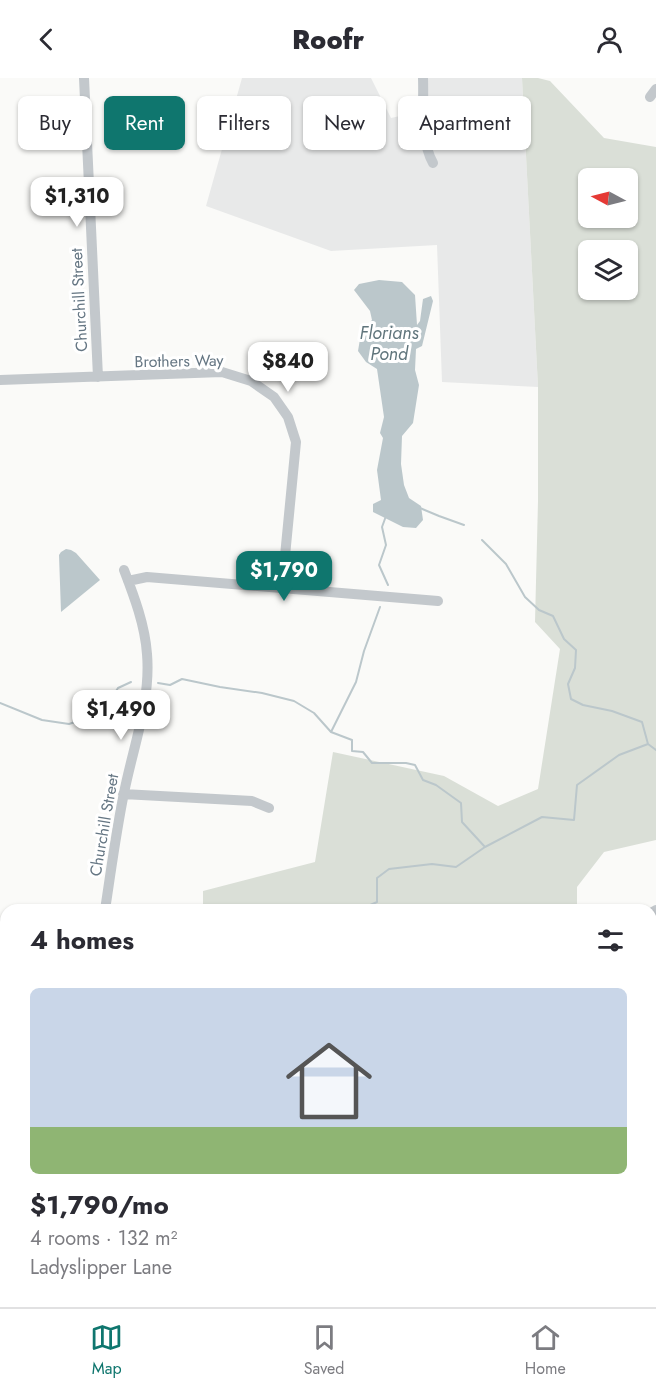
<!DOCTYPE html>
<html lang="en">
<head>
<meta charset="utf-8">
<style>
	:root { --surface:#fff; --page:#f2f2f3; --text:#2b2b33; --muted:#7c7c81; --line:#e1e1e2; --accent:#0f766e }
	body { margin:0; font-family:Jost,sans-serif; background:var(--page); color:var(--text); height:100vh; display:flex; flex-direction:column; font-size:22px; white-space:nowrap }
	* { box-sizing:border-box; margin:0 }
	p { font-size:20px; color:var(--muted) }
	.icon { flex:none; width:33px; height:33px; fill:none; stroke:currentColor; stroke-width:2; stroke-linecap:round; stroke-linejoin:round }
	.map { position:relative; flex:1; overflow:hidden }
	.drawer { position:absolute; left:0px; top:826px; width:657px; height:404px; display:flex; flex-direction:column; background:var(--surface); border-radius:18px 18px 0 0; box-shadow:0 2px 4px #0004 }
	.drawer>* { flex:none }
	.top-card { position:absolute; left:18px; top:18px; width:621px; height:54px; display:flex; gap:12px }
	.needle { width:39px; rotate:277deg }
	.buttons { position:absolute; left:578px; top:90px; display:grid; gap:12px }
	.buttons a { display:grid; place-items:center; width:60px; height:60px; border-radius:9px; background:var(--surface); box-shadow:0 2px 4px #0004; font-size:30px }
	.price { position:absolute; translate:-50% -51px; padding:0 14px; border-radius:12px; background:#fff; color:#222; font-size:20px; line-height:39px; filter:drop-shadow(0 2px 3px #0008) }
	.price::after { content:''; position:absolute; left:50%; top:36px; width:18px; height:14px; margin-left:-9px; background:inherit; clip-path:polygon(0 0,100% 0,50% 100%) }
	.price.current { background:var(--accent); color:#fff }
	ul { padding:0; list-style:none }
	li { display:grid; align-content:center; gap:12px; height:318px; padding:0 30px }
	li span { display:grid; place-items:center; height:186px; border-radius:9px; color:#555 }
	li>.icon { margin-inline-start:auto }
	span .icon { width:108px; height:108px; fill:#fffc; stroke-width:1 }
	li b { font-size:26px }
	h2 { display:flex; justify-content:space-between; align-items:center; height:72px; padding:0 30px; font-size:26px }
	.tag { padding:0 21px; border-radius:9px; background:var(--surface); box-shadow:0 2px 4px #0004; font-size:21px; line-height:54px }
	.tag.current { background:var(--accent); color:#fff }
	header { display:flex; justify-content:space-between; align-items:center; height:78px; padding:0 30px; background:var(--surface); font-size:27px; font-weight:800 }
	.menu { display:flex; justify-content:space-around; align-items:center; height:84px; border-top:2px solid var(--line); background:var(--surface); font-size:16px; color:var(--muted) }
	.menu a { display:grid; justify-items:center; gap:3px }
	.menu .current { color:var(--accent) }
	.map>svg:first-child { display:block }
	.built { fill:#e8e9e9 }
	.green { fill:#dadfd7; fill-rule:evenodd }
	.water { fill:#bbc7cb }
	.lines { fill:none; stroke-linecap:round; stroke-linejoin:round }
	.stream { stroke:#bbc7cb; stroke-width:2 }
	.minor { stroke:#c3c8cc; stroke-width:10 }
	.labels { text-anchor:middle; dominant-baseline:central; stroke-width:6; stroke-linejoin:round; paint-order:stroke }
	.street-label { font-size:16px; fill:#657683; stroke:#fff }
	.water-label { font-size:18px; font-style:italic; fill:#60757c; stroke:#fff }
</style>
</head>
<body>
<header><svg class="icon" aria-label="back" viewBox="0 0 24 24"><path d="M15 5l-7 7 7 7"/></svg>Roofr<svg class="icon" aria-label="person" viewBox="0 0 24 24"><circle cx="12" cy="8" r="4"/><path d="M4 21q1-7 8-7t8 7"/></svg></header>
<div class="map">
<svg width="656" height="1229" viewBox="0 0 656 1229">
	<rect width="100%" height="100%" fill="#fafaf8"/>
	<path class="built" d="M 242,0 L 371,0 L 391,40 L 418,34 L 419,0 L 522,0 L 538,309 L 442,304 L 437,167 L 331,173 L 206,128 Z"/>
	<path class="green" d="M 522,0 L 538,0 L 550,3 L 604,60 L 656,69 L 656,762 L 604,774 L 577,809 L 577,832 L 203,832 L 203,813 L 315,784 L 333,674 L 444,698 L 498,728 L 538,711 L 560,571 L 535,544 L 538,423 L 538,309 ZM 627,100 L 627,140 L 588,140 L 588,100 ZM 627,172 L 627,212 L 588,212 L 588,172 Z
		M 6,1101 L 6,1180 L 0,1186 L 0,1104 Z
		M 357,1224 L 574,1224 L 574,1229 L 466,1229 Z"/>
	<path class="water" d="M 379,202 L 402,204 L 415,217 L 417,247 L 420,243 L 423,221 L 431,218 L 433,223 L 422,268 L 416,271 L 415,292 L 419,307 L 413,345 L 402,358 L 401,386 L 404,407 L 409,420 L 421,428 L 423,442 L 416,450 L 403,449 L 373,434 L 373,426 L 381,422 L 377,392 L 383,360 L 380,355 L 384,339 L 377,291 L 366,284 L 358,273 L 361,255 L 372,242 L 370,233 L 354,212 L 359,206 Z
		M 66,471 L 71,472 L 76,475 L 100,502 L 61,534 L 59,477 L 61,474 Z"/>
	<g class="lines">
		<path class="stream" d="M 420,430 L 439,438 L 464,447
			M 386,438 L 382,449 L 386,467 L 379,487 L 388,507
			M 482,462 L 506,486 L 525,519 L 539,532 L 553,538 L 564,561 L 576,572 L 575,590 L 568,606 L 571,621 L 583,627 L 612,633 L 642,644 L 648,666
			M 158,605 L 170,607 L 182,601 L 220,609 L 262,615 L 294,623 L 314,635 L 331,654 L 352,662 L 352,673 L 363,674 L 372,685 L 406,685 L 415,687 L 423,702 L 436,707 L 461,725 L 462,744 L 485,769
			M 0,625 L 42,642 L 69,646 L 102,635 L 118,610 L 131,604
			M 331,654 L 356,604 L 364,573 L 380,529
			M 359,832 L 377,824 L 377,800 L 389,791 L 432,786 L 456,789 L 485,769 L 542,739 L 574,742 L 577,707 L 619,677 L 648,666 L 656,672
			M 0,1188 L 6,1183
			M 290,1224 L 296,1229
			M 341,1224 L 345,1229"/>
		<path class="minor" d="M 84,0 L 98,299
			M 423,0 C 424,26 420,62 433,85
			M 650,19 L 656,11
			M 0,302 L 222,294 L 251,303 L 274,319 L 288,339 L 296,364 L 282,509
			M 128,503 L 147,499 L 438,523
			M 123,716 L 252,723 L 269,730
			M 105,832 C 111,793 116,754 124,715 C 133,669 151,623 147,576 C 145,547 134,518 124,492
			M 651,835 L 656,832
			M 0,1007 L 6,967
			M 0,1143 L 6,1142
			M 651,1150 L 656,1150
			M 122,1224 L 123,1229
			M 644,1224 L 644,1229"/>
	</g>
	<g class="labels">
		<g class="street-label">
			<text transform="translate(79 222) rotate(-93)">Churchill Street</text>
			<text transform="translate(179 283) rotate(-1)">Brothers Way</text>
			<text transform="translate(104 747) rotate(-80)">Churchill Street</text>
		</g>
		<g class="water-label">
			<text x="389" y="255">Florians<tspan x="389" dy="21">Pond</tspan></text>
		</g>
	</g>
</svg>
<div class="buttons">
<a><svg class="needle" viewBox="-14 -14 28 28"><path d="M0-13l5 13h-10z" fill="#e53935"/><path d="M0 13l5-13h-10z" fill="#7c7c81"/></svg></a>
<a><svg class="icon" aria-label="layers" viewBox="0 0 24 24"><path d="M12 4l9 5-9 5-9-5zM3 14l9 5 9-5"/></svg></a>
</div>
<b class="price" style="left:77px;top:150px">$1,310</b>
<b class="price" style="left:288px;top:315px">$840</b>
<b class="price current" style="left:284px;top:524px">$1,790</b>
<b class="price" style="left:121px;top:663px">$1,490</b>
<div class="top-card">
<a class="tag">Buy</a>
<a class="tag current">Rent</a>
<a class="tag">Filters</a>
<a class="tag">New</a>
<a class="tag">Apartment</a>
</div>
<section class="drawer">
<h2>4 homes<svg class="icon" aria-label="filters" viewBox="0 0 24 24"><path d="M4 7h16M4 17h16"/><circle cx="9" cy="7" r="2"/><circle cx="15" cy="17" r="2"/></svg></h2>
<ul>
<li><span style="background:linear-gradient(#c9d6e8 75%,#8fb573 0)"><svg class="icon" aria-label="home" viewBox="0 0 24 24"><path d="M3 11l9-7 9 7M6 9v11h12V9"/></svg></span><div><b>$1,790/mo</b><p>4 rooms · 132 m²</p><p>Ladyslipper Lane</p></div></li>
</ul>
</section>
</div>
<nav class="menu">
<a class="current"><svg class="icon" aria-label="map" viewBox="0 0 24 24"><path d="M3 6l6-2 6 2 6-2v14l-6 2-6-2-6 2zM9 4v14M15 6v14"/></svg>Map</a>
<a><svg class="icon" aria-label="saved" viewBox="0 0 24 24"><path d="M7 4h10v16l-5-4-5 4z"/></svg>Saved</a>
<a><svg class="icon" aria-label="home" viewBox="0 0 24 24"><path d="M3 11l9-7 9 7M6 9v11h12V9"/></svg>Home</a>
</nav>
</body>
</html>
